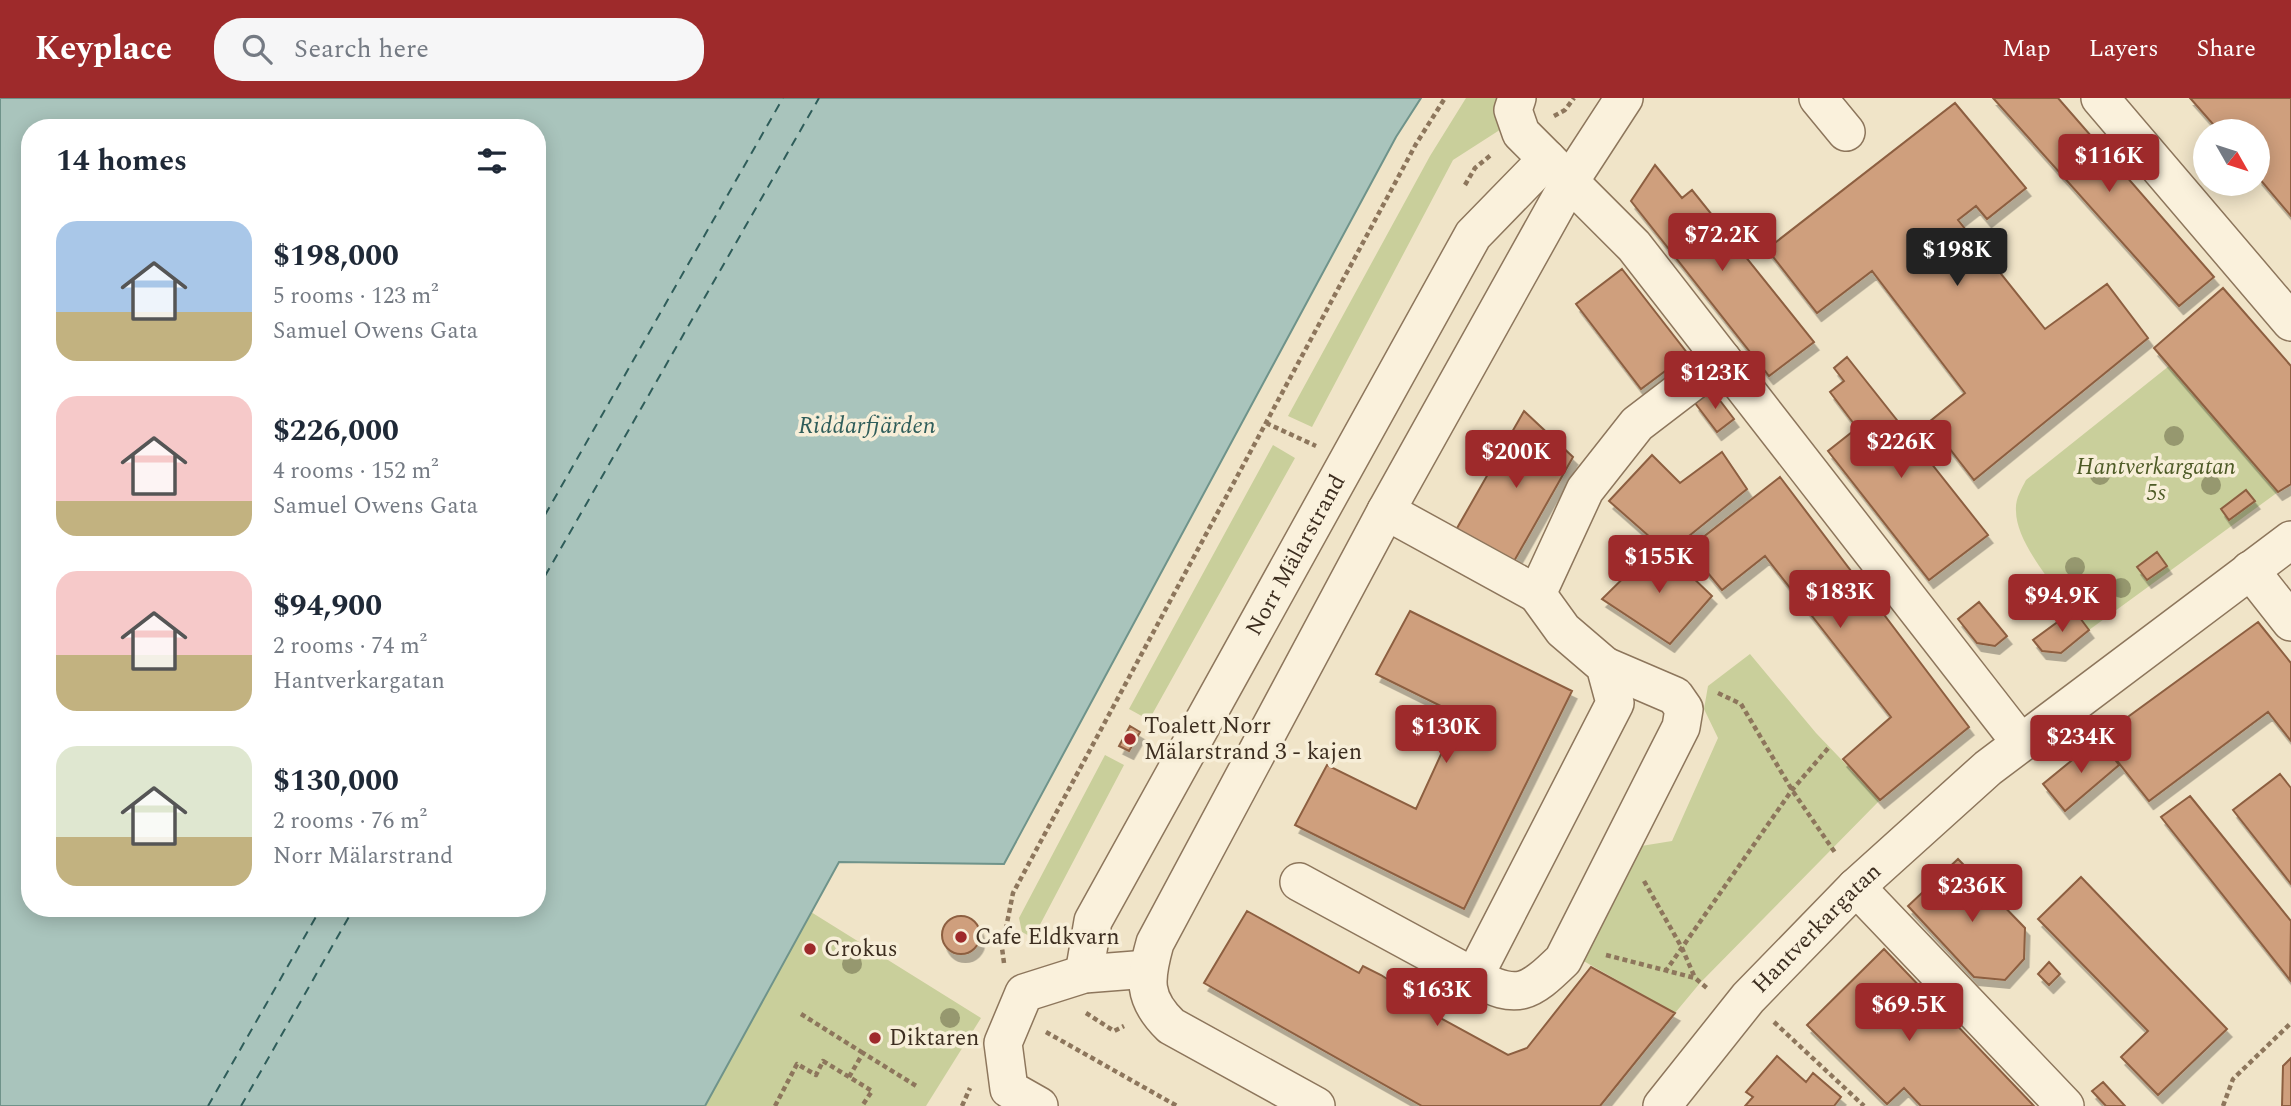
<!DOCTYPE html>
<html lang="en">
<head>
<meta charset="utf-8">
<style>
	:root { --surface:#fff; --page:#f6f6f7; --text:#1f2937; --muted:#747a83; --accent:#9e2a2b }
	body { margin:0; font-family:Spectral,serif; background:var(--page); color:var(--text); height:100vh; display:flex; flex-direction:column; font-size:26px; white-space:nowrap }
	* { box-sizing:border-box; margin:0 }
	p { font-size:23px; color:var(--muted) }
	.icon { flex:none; width:38px; height:38px; fill:none; stroke:currentColor; stroke-width:2; stroke-linecap:round; stroke-linejoin:round }
	.map { position:relative; flex:1; overflow:hidden }
	.drawer { position:absolute; left:21px; top:21px; width:525px; height:798px; display:flex; flex-direction:column; background:var(--surface); border-radius:28px; box-shadow:0 4px 18px #0003 }
	.drawer>* { flex:none }
	.needle { width:46px; rotate:129deg }
	.fabs { position:absolute; left:2193px; top:21px; display:grid; gap:14px }
	.fabs a { display:grid; place-items:center; width:77px; height:77px; border-radius:50%; background:var(--surface); box-shadow:0 4px 18px #0003; font-size:35px }
	.price { position:absolute; translate:-50% -60px; padding:0 16px; border-radius:7px; background:var(--accent); color:#fff; font-size:23px; line-height:46px; filter:drop-shadow(0 2px 4px #0008) }
	.price::after { content:''; position:absolute; left:50%; top:42px; width:21px; height:16px; margin-left:-10px; background:inherit; clip-path:polygon(0 0,100% 0,50% 100%) }
	.price.selected { background:#222; color:#fff }
	ul { padding:0; list-style:none }
	li { display:flex; align-items:center; gap:21px; height:175px; padding:0 35px }
	li span { display:grid; place-items:center; flex:none; width:196px; height:140px; border-radius:21px; color:#555 }
	li>.icon { margin-inline-start:auto }
	span .icon { width:84px; height:84px; fill:#fffc; stroke-width:1 }
	li b { font-size:30px }
	h2 { display:flex; justify-content:space-between; align-items:center; height:84px; padding:0 35px; font-size:30px }
	header { display:flex; align-items:center; gap:42px; box-sizing:border-box; height:98px; padding:0 35px; background:var(--accent); color:#fff }
	header strong { font-size:33px }
	nav { display:flex; gap:38px; margin-inline-start:auto; font-size:24px }
	.search { width:490px; height:63px; background:var(--page); display:flex; align-items:center; gap:18px; box-sizing:border-box; padding:0 24px; border-radius:28px; color:var(--muted); font-size:26px }
	.map>svg:first-child { display:block }
	.green { fill:#c9cf9b }
	.water { fill:#a9c4bc; stroke:#6f938a; stroke-width:2; fill-rule:evenodd }
	.lines { fill:none; stroke-linecap:round; stroke-linejoin:round }
	.ferry { stroke:#2f5d5a; stroke-width:2; stroke-dasharray:9 7; stroke-linecap:butt }
	.building { fill:#cf9f7d; stroke:#8d5f41; stroke-width:2; filter:url(#shadow) }
	.minor-casing { stroke:#8d765c; stroke-width:40 }
	.path { stroke:#8d765c; stroke-width:4.5; stroke-dasharray:5 3.5; stroke-linecap:butt }
	.minor { stroke:#faf1dc; stroke-width:37 }
	.tree { fill:#96986f }
	.poi-dot { fill:#9e2a2b; stroke:#f7eed8; stroke-width:2.5 }
	.labels { text-anchor:middle; dominant-baseline:central; stroke-width:7; stroke-linejoin:round; paint-order:stroke }
	.park-label { font-size:23px; font-style:italic; fill:#4d5a26; stroke:#f7eed8 }
	.street-label { font-size:23px; fill:#3d2e20; stroke:#f7eed8 }
	.poi-label { font-size:23px; fill:#3d2e20; stroke:#f7eed8; text-anchor:start }
	.water-label { font-size:24px; font-style:italic; fill:#2f5d5a; stroke:#f7eed8 }
</style>
</head>
<body>
<header>
<strong>Keyplace</strong>
<div class="search"><svg class="icon" aria-label="search" viewBox="0 0 24 24"><circle cx="10" cy="10" r="6"/><path d="M15 15l6 6"/></svg>Search here</div>
<nav><a>Map</a><a>Layers</a><a>Share</a></nav>
</header>
<div class="map">
<svg width="2291" height="1008" viewBox="0 0 2291 1008">
	<defs>
		<filter id="shadow"><feDropShadow dx="4.5" dy="8" stdDeviation="0" flood-color="#0004"/></filter>
	</defs>
	<rect width="100%" height="100%" fill="#f0e4c8"/>
	<path class="green" d="M 1466,0 L 1509,0 L 1509,26 L 1453,62 L 1312,329 L 1288,318 L 1430,58 Z
		M 2169,268 L 2278,394 L 2089,532 C 2067,503 2016,449 2016,413 C 2015,401 2021,392 2026,382 Z
		M 1273,347 L 1295,360 L 1149,622 L 1129,611 Z
		M 1750,556 L 1816,635 L 1880,702 L 1700,885 L 1675,915 L 1580,861 L 1635,749 L 1672,743 L 1718,640 L 1704,611 L 1708,588 Z
		M 1105,657 L 1124,667 L 1033,840 L 1022,834 L 1019,820 Z
		M 811,814 L 981,920 L 926,1008 L 705,1008 Z"/>
	<path class="water" d="M 0,0 L 1421,0 L 1396,39 L 1004,766 L 839,764 L 705,1008 L 0,1008 ZM 30,30 L 537,30 L 537,810 L 30,810 Z"/>
	<g class="lines">
		<path class="ferry" d="M 537,431 L 783,0
			M 537,492 L 819,0
			M 208,1008 L 321,810
			M 241,1008 L 354,810"/>
	</g>
	<path class="building" d="M 1993,0 L 2058,0 L 2214,179 L 2179,208 Z
		M 2190,0 L 2291,0 L 2291,118 L 2258,79 L 2258,33 L 2219,33 Z
		M 1955,5 L 2026,90 L 1987,121 L 1976,108 L 1958,122 L 2045,231 L 2107,186 L 2148,240 L 1974,382 L 1929,324 L 1965,295 L 1872,173 L 1817,215 L 1767,151 Z
		M 1655,67 L 1682,100 L 1692,92 L 1814,244 L 1769,278 L 1631,103 Z
		M 1622,171 L 1688,256 L 1641,291 L 1576,206 Z
		M 2223,190 L 2291,268 L 2291,386 L 2278,394 L 2154,250 Z
		M 1847,259 L 1988,437 L 1929,482 L 1828,353 L 1857,330 L 1830,294 L 1844,283 L 1834,270 Z
		M 1712,292 L 1734,321 L 1717,334 L 1695,305 Z
		M 1524,313 L 1573,359 L 1513,465 L 1456,432 Z
		M 1722,354 L 1747,391 L 1668,455 L 1609,403 L 1652,357 L 1680,385 Z
		M 1780,379 L 1969,629 L 1880,702 L 1843,661 L 1891,619 L 1765,458 L 1722,492 L 1688,451 Z
		M 2246,392 L 2255,403 L 2229,422 L 2221,411 Z
		M 1658,446 L 1712,498 L 1670,546 L 1602,501 Z
		M 2157,454 L 2167,468 L 2147,482 L 2137,469 Z
		M 1979,504 L 2007,538 L 1995,548 L 1977,545 L 1958,521 Z
		M 2074,512 L 2089,532 L 2061,555 L 2042,553 L 2033,542 Z
		M 1410,513 L 1572,593 L 1464,811 L 1295,727 L 1327,667 L 1416,711 L 1459,617 L 1376,576 Z
		M 2258,524 L 2291,565 L 2291,643 L 2268,614 L 2149,703 L 2099,640 Z
		M 1130,628 L 1140,634 L 1129,653 L 1119,648 Z
		M 2099,640 L 2119,667 L 2065,713 L 2043,686 Z
		M 2280,676 L 2291,690 L 2291,786 L 2233,712 Z
		M 2190,698 L 2291,823 L 2290,882 L 2161,719 Z
		M 1958,761 L 2025,830 L 2024,861 L 2005,882 L 1974,879 L 1908,808 Z
		M 2081,779 L 2227,931 L 2158,997 L 2121,959 L 2148,933 L 2038,821 Z
		M 1247,813 L 1359,875 L 1363,868 L 1381,877 L 1395,886 L 1391,893 L 1508,957 L 1527,950 L 1591,869 L 1675,915 L 1600,1008 L 1422,1008 L 1204,885 Z
		M942 837a19 19 0 1 1 38 0a19 19 0 1 1-38 0Z
		M 1884,851 L 2034,1008 L 1921,1008 L 1904,990 L 1887,1006 L 1807,927 Z
		M 2049,864 L 2060,876 L 2049,887 L 2038,876 Z
		M 1777,958 L 1806,984 L 1813,975 L 1841,999 L 1834,1008 L 1745,1008 L 1753,999 L 1746,994 Z
		M 2291,960 L 2291,1008 L 2282,1008 L 2283,968 Z
		M 2103,984 L 2125,1008 L 2106,1008 L 2092,993 Z"/>
	<g class="lines">
		<g class="minor-casing">
			<g id="minor">
				<path d="M 1517,0 L 1513,12 L 1521,35 L 1634,148 L 2020,644"/>
				<path d="M 1818,0 L 1846,34"/>
				<path d="M 2100,0 L 2291,224"/>
				<path d="M 1386,413 L 1537,496"/>
				<path d="M 2250,472 L 2291,524"/>
				<path d="M 1299,784 L 1474,879 L 1615,605 L 1605,568 L 1563,532 L 1537,496 L 1585,392 L 1637,326 L 1722,261"/>
				<path d="M 1856,789 L 2065,1008"/>
				<path id="s1" d="M 1084,876 L 1093,823 L 1473,137 L 1547,61"/>
				<path d="M 1474,879 C 1518,903 1529,895 1563,862 L 1681,629 L 1684,611 L 1675,598 L 1605,568"/>
				<path d="M 1039,1008 L 1009,991 L 1003,945 L 1024,895 L 1084,876 L 1148,871"/>
				<path d="M 1316,1008 L 1171,928 C 1142,900 1145,881 1155,845 L 1386,413 L 1570,83 L 1624,0"/>
				<path id="s2" d="M 1662,1008 L 1748,900 L 1856,789 L 1988,670 L 2291,442"/>
			</g>
		</g>
		<path class="path" d="M 1554,18 L 1565,12 L 1574,0
			M 1465,87 L 1475,70 L 1491,57
			M 1266,325 L 1316,348
			M 1718,595 L 1741,606 L 1792,692 L 1836,756
			M 1644,783 L 1682,850 L 1695,880
			M 1606,857 L 1695,880 L 1707,890
			M 1004,865 L 1002,850 L 1013,795 L 1416,46 L 1445,0
			M 1665,874 L 1792,692 L 1830,648
			M 1086,915 L 1114,933 L 1124,928
			M 801,916 L 863,955
			M 1774,924 L 1864,1008
			M 1046,934 L 1177,1008
			M 849,979 L 863,955 L 918,989
			M 775,1008 L 797,966 L 816,977 L 823,963 L 872,993 L 862,1008
			M 962,1008 L 970,990
			M 2223,1008 L 2233,981 L 2291,925"/>
		<use href="#minor" class="minor"/>
	</g>
	<g class="tree">
		<circle cx="2174" cy="338" r="10"/>
		<circle cx="2100" cy="377" r="10"/>
		<circle cx="2211" cy="387" r="10"/>
		<circle cx="2075" cy="469" r="10"/>
		<circle cx="2121" cy="490" r="10"/>
		<circle cx="2094" cy="506" r="10"/>
		<circle cx="852" cy="866" r="10"/>
		<circle cx="950" cy="920" r="10"/>
	</g>
	<g class="poi-dot">
		<circle cx="1130" cy="641" r="7"/>
		<circle cx="961" cy="839" r="7"/>
		<circle cx="810" cy="851" r="7"/>
		<circle cx="875" cy="940" r="7"/>
	</g>
	<g class="labels">
		<g class="park-label">
			<text x="2156" y="369">Hantverkargatan<tspan x="2156" dy="26">5s</tspan></text>
		</g>
		<g class="street-label">
			<text stroke="none"><textPath href="#s1" startOffset="472">Norr Mälarstrand</textPath></text>
			<text stroke="none"><textPath href="#s2" startOffset="236">Hantverkargatan</textPath></text>
		</g>
		<g class="poi-label">
			<text x="1144" y="628">Toalett Norr<tspan x="1144" dy="26">Mälarstrand 3 - kajen</tspan></text>
			<text x="975" y="839">Cafe Eldkvarn</text>
			<text x="824" y="851">Crokus</text>
			<text x="889" y="940">Diktaren</text>
		</g>
		<g class="water-label">
			<text x="867" y="328">Riddarfjärden</text>
		</g>
	</g>
</svg>
<div class="fabs">
<a><svg class="needle" viewBox="-14 -14 28 28"><path d="M0-13l5 13h-10z" fill="#e53935"/><path d="M0 13l5-13h-10z" fill="#747a83"/></svg></a>
</div>
<b class="price" style="left:2109px;top:96px">$116K</b>
<b class="price" style="left:1722px;top:175px">$72.2K</b>
<b class="price selected" style="left:1957px;top:190px">$198K</b>
<b class="price" style="left:1715px;top:313px">$123K</b>
<b class="price" style="left:1901px;top:382px">$226K</b>
<b class="price" style="left:1516px;top:392px">$200K</b>
<b class="price" style="left:1659px;top:497px">$155K</b>
<b class="price" style="left:1840px;top:532px">$183K</b>
<b class="price" style="left:2062px;top:536px">$94.9K</b>
<b class="price" style="left:1446px;top:667px">$130K</b>
<b class="price" style="left:2081px;top:677px">$234K</b>
<b class="price" style="left:1972px;top:826px">$236K</b>
<b class="price" style="left:1437px;top:930px">$163K</b>
<b class="price" style="left:1909px;top:945px">$69.5K</b>
<section class="drawer">
<h2>14 homes<svg class="icon" aria-label="filters" viewBox="0 0 24 24"><path d="M4 7h16M4 17h16"/><circle cx="9" cy="7" r="2"/><circle cx="15" cy="17" r="2"/></svg></h2>
<ul>
<li><span style="background:linear-gradient(#a9c7e8 65%,#c2b280 0)"><svg class="icon" aria-label="home" viewBox="0 0 24 24"><path d="M3 11l9-7 9 7M6 9v11h12V9"/></svg></span><div><b>$198,000</b><p>5 rooms · 123 m²</p><p>Samuel Owens Gata</p></div></li>
<li><span style="background:linear-gradient(#f6c9c9 75%,#c2b280 0)"><svg class="icon" aria-label="home" viewBox="0 0 24 24"><path d="M3 11l9-7 9 7M6 9v11h12V9"/></svg></span><div><b>$226,000</b><p>4 rooms · 152 m²</p><p>Samuel Owens Gata</p></div></li>
<li><span style="background:linear-gradient(#f6c9c9 60%,#c2b280 0)"><svg class="icon" aria-label="home" viewBox="0 0 24 24"><path d="M3 11l9-7 9 7M6 9v11h12V9"/></svg></span><div><b>$94,900</b><p>2 rooms · 74 m²</p><p>Hantverkargatan</p></div></li>
<li><span style="background:linear-gradient(#dfe7d0 65%,#c2b280 0)"><svg class="icon" aria-label="home" viewBox="0 0 24 24"><path d="M3 11l9-7 9 7M6 9v11h12V9"/></svg></span><div><b>$130,000</b><p>2 rooms · 76 m²</p><p>Norr Mälarstrand</p></div></li>
</ul>
</section>
</div>
</body>
</html>
